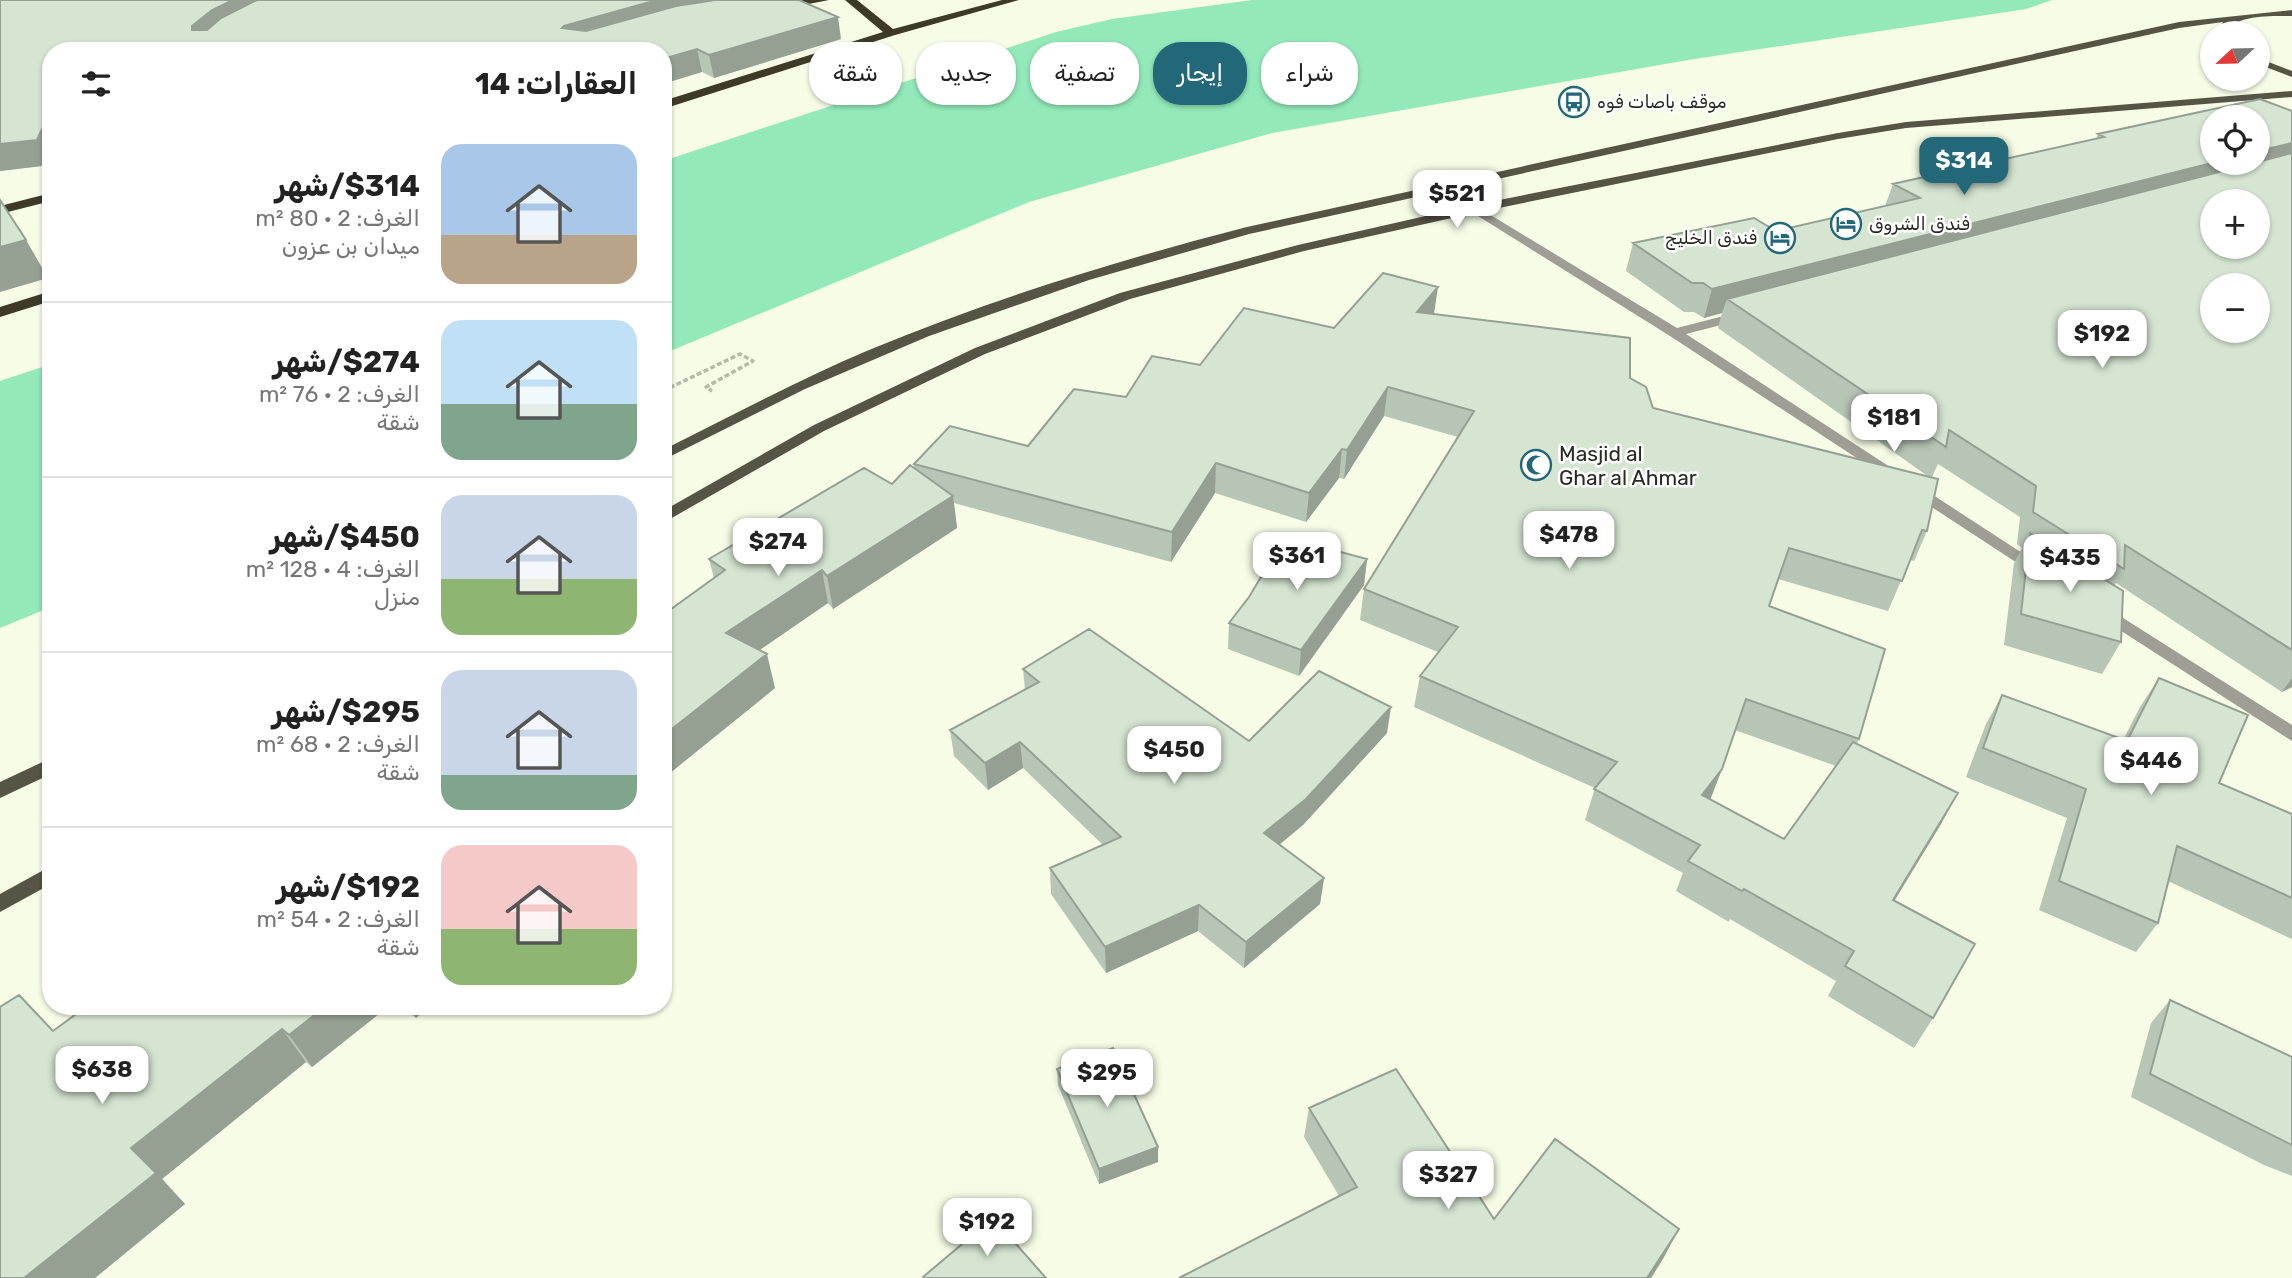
<!DOCTYPE html>
<html lang="ar">
<head>
<meta charset="utf-8">
<style>
	:root { --surface:#fff; --page:#f6f6f6; --text:#222; --muted:#767676; --line:#e0e0e0; --accent:#226878 }
	body { margin:0; font-family:Rubik,Cairo,sans-serif; background:var(--page); color:var(--text); direction:rtl; height:100vh; display:flex; flex-direction:column; font-size:26px; white-space:nowrap }
	* { box-sizing:border-box; margin:0 }
	p { font-size:23px; color:var(--muted) }
	.icon { flex:none; width:38px; height:38px; fill:none; stroke:currentColor; stroke-width:2; stroke-linecap:round; stroke-linejoin:round }
	.map { position:relative; flex:1; overflow:hidden; direction:ltr }
	.side { position:absolute; left:42px; top:42px; width:630px; height:973px; display:flex; flex-direction:column; background:var(--surface); border-radius:28px; box-shadow:0 2px 5px #0004; direction:rtl }
	.side>* { flex:none }
	.banner { position:absolute; left:693px; top:42px; width:665px; height:63px; direction:rtl; display:flex; gap:14px }
	.needle { width:46px; rotate:248deg }
	.fabs { position:absolute; left:2200px; top:21px; display:grid; gap:14px }
	.fabs a { display:grid; place-items:center; width:70px; height:70px; border-radius:50%; background:var(--surface); box-shadow:0 2px 5px #0004; font-size:35px }
	.price { position:absolute; translate:-50% -60px; padding:0 16px; border-radius:14px; background:#fff; color:#222; font-size:23px; line-height:46px; filter:drop-shadow(0 2px 4px #0008) }
	.price::after { content:''; position:absolute; left:50%; top:42px; width:21px; height:16px; margin-left:-10px; background:inherit; clip-path:polygon(0 0,100% 0,50% 100%) }
	.price.selected { background:var(--accent); color:#fff }
	ul { padding:0; list-style:none }
	li { display:flex; align-items:center; gap:21px; height:175px; padding:0 35px }
	li+li { border-top:2px solid var(--line) }
	li span { display:grid; place-items:center; flex:none; width:196px; height:140px; border-radius:21px; color:#555 }
	li>.icon { margin-inline-start:auto }
	span .icon { width:84px; height:84px; fill:#fffc; stroke-width:1 }
	li b { font-size:30px }
	h2 { display:flex; justify-content:space-between; align-items:center; height:84px; padding:0 35px; font-size:30px }
	.chip { padding:0 24px; border-radius:28px; background:var(--surface); box-shadow:0 2px 5px #0004; font-size:24px; line-height:63px }
	.chip.selected { background:var(--accent); color:#fff }
	.map>svg:first-child { display:block }
	.water { fill:#93e9b9 }
	.lines { fill:none; stroke-linecap:round; stroke-linejoin:round }
	.path { stroke:#b6bba9; stroke-width:3.5; stroke-dasharray:5 2.5; stroke-linecap:butt }
	.minor { fill:#9f9e94; fill-rule:evenodd }
	.major { fill:#565444; fill-rule:evenodd }
	.highway { fill:#3d3b28; fill-rule:evenodd }
	.wall { fill:#b7c5b5; fill-rule:evenodd }
	.shaded-wall { fill:#95a093 }
	.building { fill:#d5e5d2; stroke:#95a093; stroke-width:2; fill-rule:evenodd }
	.labels { text-anchor:middle; dominant-baseline:central; stroke-width:5; stroke-linejoin:round; paint-order:stroke }
	.far-poi-label { font-size:18px; fill:#272a21; stroke:#fff; text-anchor:start }
	.poi-label { font-size:21px; fill:#272a21; stroke:#fff; text-anchor:start }
</style>
</head>
<body>
<div class="map">
<svg width="2292" height="1278" viewBox="0 0 2292 1278">
	<rect width="100%" height="100%" fill="#f6fce6"/>
	<path class="water" d="M 1252,0 L 2052,0 L 2026,9 L 1688,60 L 1272,133 L 1029,202 L 663,354 L 663,161 L 1056,32 L 1112,19 Z
		M 51,364 L 51,607 L 0,628 L 0,381 Z"/>
	<g class="lines">
		<path class="path" d="M 663,391 L 740,354 L 753,361 L 706,387 L 712,391"/>
		<path class="minor" d="M 1474,205 L 1677,328 L 1743,311 L 1748,312 L 1748,318 L 1686,334 L 2045,568 L 2043,572 L 2031,572 L 1670,336 L 1470,211 L 1468,209 Z
			M 2101,604 L 2292,725 L 2292,741 L 2095,614 L 2092,610 L 2095,606 Z"/>
		<path class="major" d="M 2292,10 L 2292,16 C 2273,16 2235,14 2225,33 L 2216,33 L 2223,22 L 2179,28 L 1249,234 L 1089,280 L 929,336 L 805,389 L 663,460 L 663,450 C 731,416 798,380 869,350 C 991,299 1119,260 1247,227 L 2179,22 Z
			M 2258,58 L 2292,71 L 2292,77 L 2258,64 Z
			M 2292,91 L 2292,97 L 1906,128 L 1838,139 L 1474,213 L 1304,251 L 1130,299 L 985,354 L 824,431 L 663,523 L 663,511 L 814,425 L 975,348 L 1120,293 L 1298,245 L 1474,205 L 1838,133 L 1906,122 Z
			M 51,758 L 51,774 L 0,798 L 0,782 Z
			M 51,866 L 51,884 L 0,912 L 0,894 Z"/>
		<path class="highway" d="M 803,0 L 829,0 L 778,10 L 773,7 Z
			M 845,0 L 857,0 L 893,29 L 1002,0 L 1019,0 L 895,35 L 663,109 L 663,101 L 883,32 Z
			M 51,193 L 51,201 L 0,214 L 0,206 Z
			M 51,291 L 51,301 L 0,317 L 0,307 Z"/>
	</g>
	<path class="wall" d="M 0,0 L 841,39 L 714,78 L 702,72 L 51,51 L 51,164 L 50,165 L 0,171 Z
		M 2292,111 L 2292,687 L 2282,692 L 2116,583 L 2114,586 L 2121,642 L 2102,674 L 2004,645 L 2014,563 L 2022,548 L 2017,544 L 2020,517 L 1938,464 L 1932,477 L 1927,531 L 1914,561 L 1910,560 L 1888,611 L 1778,579 L 1769,606 L 1859,739 L 1857,743 L 1941,824 L 1894,901 L 1933,1018 L 1914,1048 L 1828,996 L 1836,981 L 1730,919 L 1729,922 L 1676,891 L 1683,873 L 1585,820 L 1595,788 L 1414,707 L 1420,676 L 1438,652 L 1360,620 L 1364,589 L 1458,437 L 1384,416 L 1344,479 L 1339,478 L 1306,522 L 1215,493 L 1171,562 L 954,503 L 957,528 L 833,609 L 828,603 L 759,650 L 775,688 L 670,773 L 668,802 L 663,811 L 663,615 L 714,578 L 709,559 L 892,484 L 914,468 L 914,464 L 1028,446 L 1126,397 L 1200,365 L 1334,328 L 1434,314 L 1630,378 L 1653,408 L 1929,477 L 1718,328 L 1722,313 L 1704,318 L 1694,312 L 1684,312 L 1626,271 L 1633,243 L 1776,231 L 1885,206 L 1893,184 L 2096,139 L 2098,134 ZM 1735,730 L 1836,766 L 1784,839 L 1710,800 L 1722,769 Z
		M 1367,559 L 1364,585 L 1299,676 L 1228,649 L 1229,623 Z
		M 1023,669 L 1249,741 L 1387,733 L 1303,825 L 1279,845 L 1324,878 L 1320,904 L 1244,968 L 1198,931 L 1106,973 L 1051,894 L 1050,868 L 1103,845 L 1023,768 L 988,790 L 954,756 L 950,730 L 1025,690 Z
		M 2159,678 L 2219,783 L 2292,814 L 2292,939 L 2168,881 L 2158,923 L 2136,952 L 2039,910 L 2067,818 L 1966,777 L 1986,724 L 2002,695 L 2123,740 L 2140,707 Z
		M 2170,1000 L 2292,1057 L 2292,1176 L 2264,1165 L 2131,1097 L 2151,1023 Z
		M 389,1006 L 312,1067 L 306,1062 L 162,1179 L 185,1204 L 95,1278 L 0,1278 L 53,1031 Z
		M 400,1006 L 430,1006 L 416,1018 Z
		M 1057,1069 L 1158,1162 L 1099,1184 L 1058,1085 Z
		M 1309,1108 L 1494,1219 L 1664,1257 L 1651,1278 L 1179,1278 L 1339,1196 L 1304,1137 Z"/>
	<path class="shaded-wall" d="M 233,0 L 286,0 L 202,49 L 192,30 L 192,26 L 212,10 Z
		M 657,0 L 779,0 L 569,51 L 562,28 L 564,26 Z
		M 838,17 L 841,39 L 714,78 L 709,55 Z
		M 697,49 L 702,72 L 663,84 L 663,59 Z
		M 48,116 L 51,121 L 50,165 L 0,171 L 0,144 Z
		M 2292,143 L 2292,165 L 1727,299 L 1722,313 L 1704,318 L 1712,289 L 2212,163 L 2258,163 L 2258,151 Z
		M 26,240 L 48,278 L 0,292 L 0,247 Z
		M 1438,287 L 1434,314 L 1417,312 Z
		M 1388,387 L 1384,416 L 1344,479 L 1347,450 Z
		M 1342,449 L 1339,478 L 1306,522 L 1309,493 Z
		M 1216,463 L 1215,493 L 1171,562 L 1172,532 Z
		M 953,496 L 957,528 L 833,609 L 827,576 Z
		M 1367,559 L 1364,585 L 1299,676 L 1301,650 Z
		M 822,570 L 828,603 L 735,667 L 726,633 Z
		M 767,654 L 775,688 L 670,773 L 668,802 L 663,811 L 663,736 Z
		M 2292,678 L 2292,687 L 2282,692 Z
		M 1391,707 L 1387,733 L 1303,825 L 1262,859 L 1264,833 Z
		M 1020,742 L 1023,768 L 988,790 L 985,763 Z
		M 1722,769 L 1710,800 L 1702,795 Z
		M 1958,793 L 1941,824 L 1876,931 L 1893,900 Z
		M 1324,878 L 1320,904 L 1244,968 L 1246,942 Z
		M 1199,905 L 1198,931 L 1106,973 L 1105,947 Z
		M 326,1006 L 389,1006 L 312,1067 L 289,1035 Z
		M 409,1006 L 430,1006 L 416,1018 Z
		M 282,1029 L 306,1062 L 162,1179 L 185,1204 L 95,1278 L 24,1278 L 131,1148 Z
		M 1158,1147 L 1158,1162 L 1099,1184 L 1099,1169 Z
		M 1679,1229 L 1664,1257 L 1651,1278 L 1647,1278 Z"/>
	<path class="building" d="M 0,0 L 233,0 L 212,10 L 192,26 L 192,30 L 207,30 L 221,18 L 257,0 L 657,0 L 564,26 L 562,28 L 586,31 L 676,6 L 715,0 L 799,0 L 838,17 L 709,55 L 697,49 L 663,59 L 663,51 L 51,51 L 51,119 L 48,116 L 37,140 L 0,144 Z
		M 2260,99 L 2292,111 L 2292,143 L 2258,151 L 2258,117 L 2212,117 L 2212,163 L 1712,289 L 1703,283 L 1692,283 L 1633,243 L 1754,218 L 1776,231 L 1920,198 L 1893,184 L 2104,137 L 2098,134 Z
		M 2292,153 L 2292,650 L 2125,545 L 2124,569 L 2033,512 L 2036,486 L 1949,430 L 1946,447 L 1727,299 L 2254,163 L 2258,163 L 2258,162 ZM 2212,201 L 2258,201 L 2258,247 L 2212,247 ZM 2212,285 L 2258,285 L 2258,331 L 2212,331 Z
		M 0,200 L 26,240 L 0,247 Z
		M 1383,273 L 1438,287 L 1417,312 L 1630,338 L 1630,378 L 1646,387 L 1653,408 L 1938,479 L 1927,531 L 1922,530 L 1902,581 L 1789,548 L 1769,606 L 1885,649 L 1859,739 L 1746,699 L 1722,769 L 1702,795 L 1784,839 L 1853,742 L 1958,793 L 1893,900 L 1975,944 L 1933,1018 L 1845,966 L 1854,951 L 1744,889 L 1742,891 L 1688,861 L 1700,845 L 1594,789 L 1617,762 L 1420,676 L 1458,627 L 1364,589 L 1474,411 L 1388,387 L 1347,450 L 1342,449 L 1309,493 L 1216,463 L 1172,532 L 914,464 L 950,426 L 1028,446 L 1074,389 L 1126,397 L 1152,356 L 1200,365 L 1244,308 L 1334,328 Z
		M 910,465 L 953,496 L 827,576 L 822,570 L 726,633 L 767,654 L 663,736 L 663,615 L 725,570 L 709,559 L 864,468 L 892,484 Z
		M 2030,533 L 2123,591 L 2121,642 L 2021,614 Z
		M 1285,537 L 1367,559 L 1301,650 L 1229,623 L 1249,597 Z
		M 1089,629 L 1249,741 L 1319,671 L 1391,707 L 1306,799 L 1264,833 L 1324,878 L 1246,942 L 1199,905 L 1105,947 L 1050,868 L 1121,837 L 1020,742 L 985,763 L 950,730 L 1039,682 L 1023,669 Z
		M 2159,678 L 2248,715 L 2219,783 L 2292,814 L 2292,898 L 2177,846 L 2158,923 L 2059,881 L 2086,789 L 1983,748 L 2002,695 L 2127,741 Z
		M 19,995 L 53,1031 L 87,1006 L 326,1006 L 289,1035 L 282,1029 L 131,1148 L 156,1173 L 24,1278 L 0,1278 L 0,1007 Z
		M 2170,1000 L 2292,1057 L 2292,1145 L 2150,1074 Z
		M 1113,1048 L 1158,1147 L 1099,1169 L 1057,1069 Z
		M 1396,1069 L 1494,1219 L 1555,1139 L 1679,1229 L 1647,1278 L 1179,1278 L 1357,1187 L 1309,1108 Z
		M 993,1218 L 1046,1278 L 924,1278 L 923,1277 Z"/>
	<defs>
		<g id="bus-ring" transform="scale(1.575)"><circle r="9.5" fill="#fff" stroke="#226878" stroke-width="1.5"/><path d="M-5-6H5V4H4V6H2V4H-2V6H-4V4H-5ZM-3.5-4V0h7V-4ZM-3.5 1.2v1.5H-2V1.2ZM2 1.2v1.5H3.5V1.2Z" fill="#226878"/></g>
		<g id="hotel-ring" transform="scale(1.575)"><circle r="9.5" fill="#fff" stroke="#226878" stroke-width="1.5"/><path d="M-6-4.5h1.5V1H6V5H4.5V3h-9V5H-6ZM-4 0a1.8 1.8 0 1 1 3.6 0ZM.5 0V-2.5h3Q6-2.5 6 0Z" fill="#226878"/></g>
		<g id="mosque-ring" transform="scale(1.575)"><circle r="9.5" fill="#fff" stroke="#226878" stroke-width="1.5"/><path d="M3.5-4.9A6 6 0 1 0 3.5 4.9A5 5 0 1 1 3.5-4.9Z" fill="#226878"/></g>
	</defs>
	<g fill-rule="evenodd">
		<use href="#bus-ring" x="1574" y="102"/>
		<use href="#hotel-ring" x="1846" y="224"/>
		<use href="#hotel-ring" x="1780" y="238"/>
		<use href="#mosque-ring" x="1536" y="465"/>
	</g>
	<g class="labels">
		<g class="far-poi-label">
			<text x="1597" y="102">موقف باصات فوه</text>
			<text x="1869" y="224">فندق الشروق</text>
			<text x="1757" y="238" text-anchor="end">فندق الخليج</text>
		</g>
		<g class="poi-label">
			<text x="1559" y="453">Masjid al<tspan x="1559" dy="24">Ghar al Ahmar</tspan></text>
		</g>
	</g>
</svg>
<div class="fabs">
<a><svg class="needle" viewBox="-14 -14 28 28"><path d="M0-13l5 13h-10z" fill="#e53935"/><path d="M0 13l5-13h-10z" fill="#767676"/></svg></a>
<a><svg class="icon" aria-label="locate" viewBox="0 0 24 24"><circle cx="12" cy="12" r="6"/><path d="M12 2v4M12 18v4M2 12h4M18 12h4"/></svg></a>
<a>+</a>
<a>−</a>
</div>
<b class="price selected" style="left:1964px;top:197px">$314</b>
<b class="price" style="left:1457px;top:230px">$521</b>
<b class="price" style="left:2102px;top:370px">$192</b>
<b class="price" style="left:1894px;top:454px">$181</b>
<b class="price" style="left:1569px;top:571px">$478</b>
<b class="price" style="left:778px;top:578px">$274</b>
<b class="price" style="left:1297px;top:592px">$361</b>
<b class="price" style="left:2070px;top:594px">$435</b>
<b class="price" style="left:1174px;top:786px">$450</b>
<b class="price" style="left:2151px;top:797px">$446</b>
<b class="price" style="left:102px;top:1106px">$638</b>
<b class="price" style="left:1107px;top:1109px">$295</b>
<b class="price" style="left:1448px;top:1211px">$327</b>
<b class="price" style="left:987px;top:1258px">$192</b>
<div class="banner">
<a class="chip">شراء</a>
<a class="chip selected">إيجار</a>
<a class="chip">تصفية</a>
<a class="chip">جديد</a>
<a class="chip">شقة</a>
</div>
<section class="side">
<h2>العقارات: 14<svg class="icon" aria-label="filters" viewBox="0 0 24 24"><path d="M4 7h16M4 17h16"/><circle cx="9" cy="7" r="2"/><circle cx="15" cy="17" r="2"/></svg></h2>
<ul>
<li><span style="background:linear-gradient(#a9c7e8 65%,#b9a48a 0)"><svg class="icon" aria-label="home" viewBox="0 0 24 24"><path d="M3 11l9-7 9 7M6 9v11h12V9"/></svg></span><div><b>$314/شهر</b><p>الغرف: 2 · 80 m²</p><p>ميدان بن عزون</p></div></li>
<li><span style="background:linear-gradient(#bfe0f5 60%,#7fa58c 0)"><svg class="icon" aria-label="home" viewBox="0 0 24 24"><path d="M3 11l9-7 9 7M6 9v11h12V9"/></svg></span><div><b>$274/شهر</b><p>الغرف: 2 · 76 m²</p><p>شقة</p></div></li>
<li><span style="background:linear-gradient(#c9d6e8 60%,#8fb573 0)"><svg class="icon" aria-label="home" viewBox="0 0 24 24"><path d="M3 11l9-7 9 7M6 9v11h12V9"/></svg></span><div><b>$450/شهر</b><p>الغرف: 4 · 128 m²</p><p>منزل</p></div></li>
<li><span style="background:linear-gradient(#c9d6e8 75%,#7fa58c 0)"><svg class="icon" aria-label="home" viewBox="0 0 24 24"><path d="M3 11l9-7 9 7M6 9v11h12V9"/></svg></span><div><b>$295/شهر</b><p>الغرف: 2 · 68 m²</p><p>شقة</p></div></li>
<li><span style="background:linear-gradient(#f6c9c9 60%,#8fb573 0)"><svg class="icon" aria-label="home" viewBox="0 0 24 24"><path d="M3 11l9-7 9 7M6 9v11h12V9"/></svg></span><div><b>$192/شهر</b><p>الغرف: 2 · 54 m²</p><p>شقة</p></div></li>
</ul>
</section>
</div>
</body>
</html>
